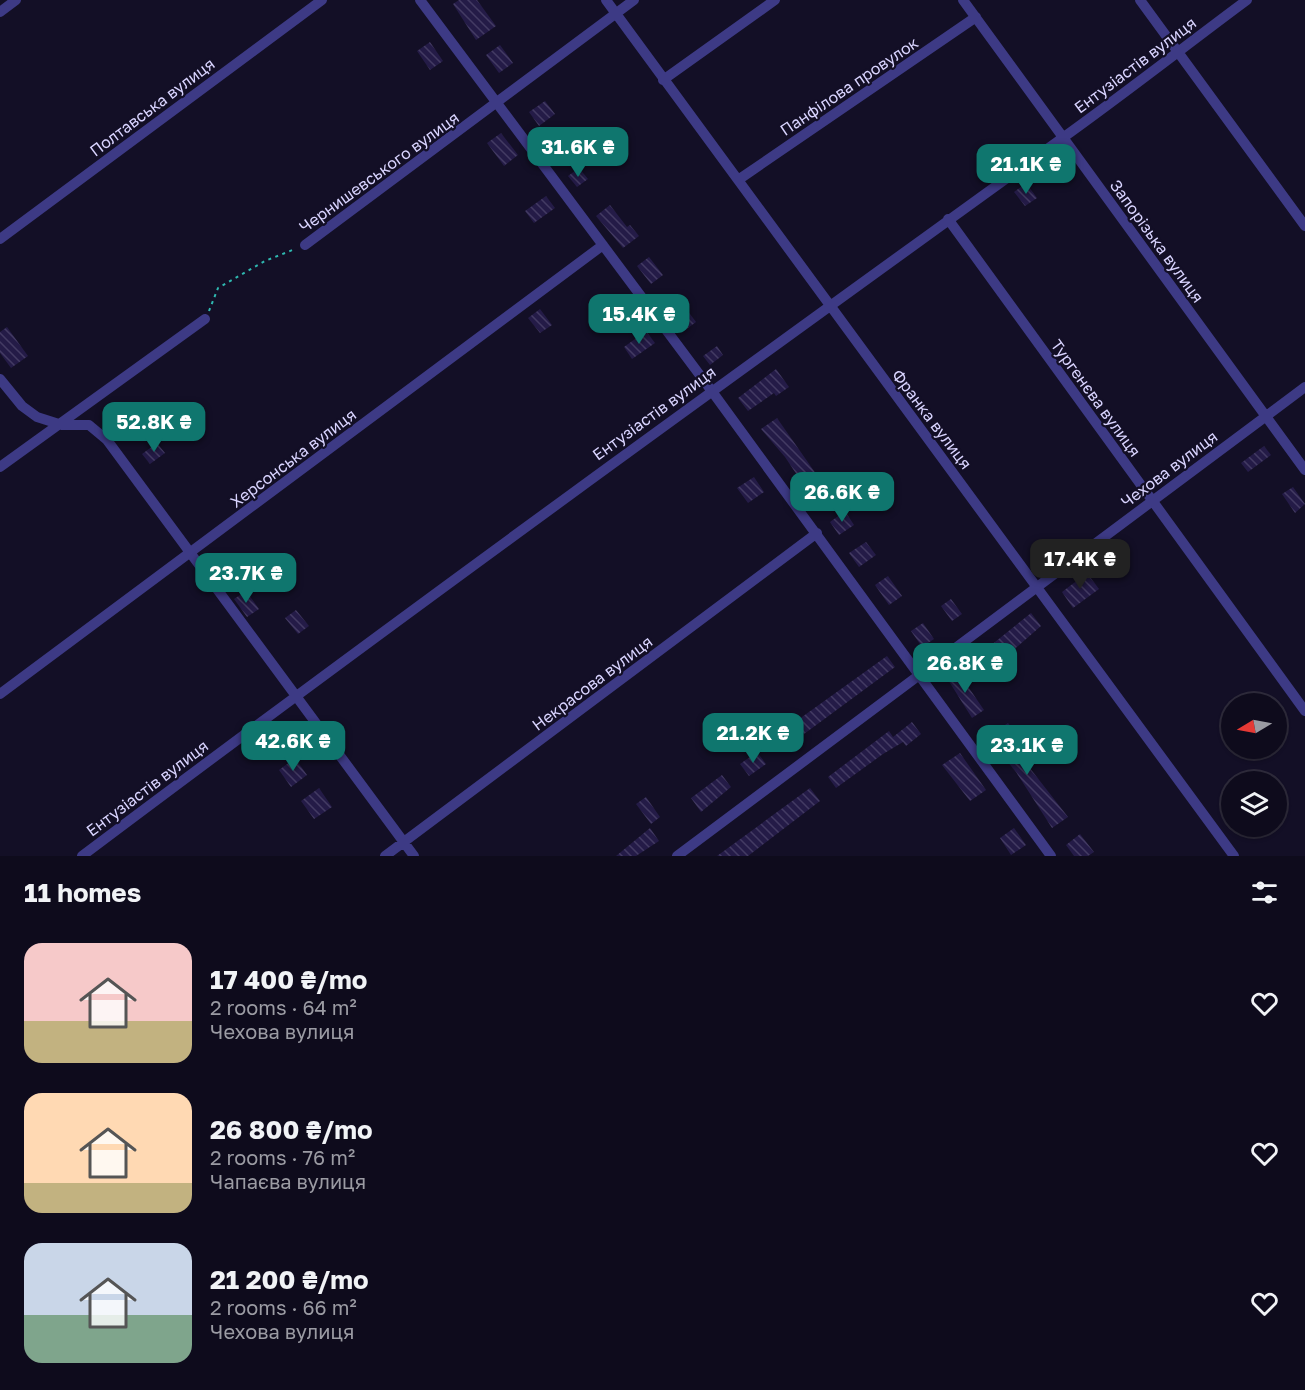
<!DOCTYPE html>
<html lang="en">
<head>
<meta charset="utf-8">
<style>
	:root { --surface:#0e0b1c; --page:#171425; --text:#f1f3f6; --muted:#9b9ba3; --line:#2e2b3b; --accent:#0f766e }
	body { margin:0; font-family:"Golos Text",sans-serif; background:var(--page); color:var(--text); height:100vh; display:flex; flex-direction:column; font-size:22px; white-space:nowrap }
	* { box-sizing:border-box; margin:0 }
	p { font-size:20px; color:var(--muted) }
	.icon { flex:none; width:33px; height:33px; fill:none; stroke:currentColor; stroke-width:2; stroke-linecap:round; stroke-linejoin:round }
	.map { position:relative; height:856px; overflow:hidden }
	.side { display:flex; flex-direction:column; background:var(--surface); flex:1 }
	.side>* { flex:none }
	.needle { width:39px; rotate:260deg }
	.tools { position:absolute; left:1221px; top:693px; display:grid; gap:12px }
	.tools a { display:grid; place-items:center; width:66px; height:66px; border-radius:50%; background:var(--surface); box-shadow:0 2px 4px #0004,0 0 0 2px var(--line); font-size:30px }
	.price { position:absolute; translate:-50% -51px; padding:0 14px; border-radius:12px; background:var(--accent); color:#fff; font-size:20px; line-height:39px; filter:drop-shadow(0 2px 3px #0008) }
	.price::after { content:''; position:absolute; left:50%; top:36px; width:18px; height:14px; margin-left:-9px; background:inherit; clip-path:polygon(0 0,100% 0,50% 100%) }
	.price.current { background:#222; color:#fff }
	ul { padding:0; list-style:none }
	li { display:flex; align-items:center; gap:18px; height:150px; padding:0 24px }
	li span { display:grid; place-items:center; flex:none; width:168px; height:120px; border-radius:18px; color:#555 }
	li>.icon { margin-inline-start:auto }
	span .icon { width:72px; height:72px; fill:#fffc; stroke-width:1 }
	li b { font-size:26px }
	h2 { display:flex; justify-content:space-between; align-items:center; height:72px; padding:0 24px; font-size:26px }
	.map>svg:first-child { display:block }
	.building { fill:url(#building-back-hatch) }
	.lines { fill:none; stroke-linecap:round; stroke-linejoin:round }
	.path { stroke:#2fb8b0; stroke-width:2; stroke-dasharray:3 4.5; stroke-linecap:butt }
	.minor { stroke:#3d3a85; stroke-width:10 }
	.labels { text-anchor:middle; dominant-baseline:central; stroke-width:4.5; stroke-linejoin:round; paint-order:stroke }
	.street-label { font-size:16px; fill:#d9d4ff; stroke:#130f26 }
</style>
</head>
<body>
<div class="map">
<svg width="1305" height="856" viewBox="0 0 1305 856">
	<defs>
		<pattern id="building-back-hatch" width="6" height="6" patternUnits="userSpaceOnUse" patternTransform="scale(1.5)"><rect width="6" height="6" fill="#241b47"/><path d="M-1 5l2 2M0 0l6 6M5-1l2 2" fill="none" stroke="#433b63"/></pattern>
	</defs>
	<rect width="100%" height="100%" fill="#130f26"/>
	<path class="building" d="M 459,0 L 477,0 L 496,26 L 476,40 L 453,4 Z
		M 430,42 L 443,61 L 430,70 L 417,51 Z
		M 500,45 L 513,63 L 499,73 L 486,55 Z
		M 545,101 L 555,114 L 539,126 L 529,112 Z
		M 501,133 L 518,155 L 504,166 L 487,143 Z
		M 566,143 L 573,152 L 559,163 L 552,153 Z
		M 579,168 L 588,179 L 577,187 L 568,176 Z
		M 1026,183 L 1037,198 L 1025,206 L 1014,192 Z
		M 546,196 L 555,208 L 534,223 L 525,211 Z
		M 610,205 L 627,227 L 630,225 L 639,236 L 623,248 L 596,216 Z
		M 649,257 L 663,275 L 651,284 L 637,266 Z
		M 684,306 L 696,322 L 684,331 L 672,315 Z
		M 540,309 L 552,325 L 540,333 L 528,318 Z
		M 7,327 L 28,356 L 11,368 L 0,353 L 0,332 Z
		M 646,331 L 655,343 L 632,359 L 624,347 Z
		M 717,346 L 723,355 L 710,365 L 703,356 Z
		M 776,369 L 789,387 L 776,396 L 774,393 L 748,411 L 738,398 Z
		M 777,418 L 821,481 L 827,477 L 837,492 L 817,505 L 785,457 L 761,429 Z
		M 157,443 L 165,453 L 150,464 L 142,454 Z
		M 1264,446 L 1271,455 L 1248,472 L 1241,463 Z
		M 754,477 L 764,492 L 748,503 L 737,488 Z
		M 1293,487 L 1305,504 L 1295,513 L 1282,494 Z
		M 845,511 L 854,525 L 839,535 L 830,522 Z
		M 866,542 L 876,555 L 859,567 L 849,553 Z
		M 1087,573 L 1099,589 L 1073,608 L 1062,592 Z
		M 888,576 L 902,596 L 889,605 L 875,585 Z
		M 246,591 L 259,609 L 247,617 L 234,599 Z
		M 951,599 L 962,614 L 952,621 L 941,606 Z
		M 296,610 L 309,626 L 298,634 L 285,618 Z
		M 1031,613 L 1041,626 L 1002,660 L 990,646 Z
		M 923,623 L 934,639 L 922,647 L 911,631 Z
		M 887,656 L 895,667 L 804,734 L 795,722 Z
		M 956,669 L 984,710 L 972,718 L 945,675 Z
		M 912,722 L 921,734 L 906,746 L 903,742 L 883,754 L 836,788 L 828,777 L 889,731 L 893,737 Z
		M 1008,723 L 1016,734 L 1008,740 L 1068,817 L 1052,828 L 1016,772 L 987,737 Z
		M 757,752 L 766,764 L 749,776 L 740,764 Z
		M 960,753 L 986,790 L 970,801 L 942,765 Z
		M 295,758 L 307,775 L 291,787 L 279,770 Z
		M 722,775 L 731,787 L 701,812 L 691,798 Z
		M 319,788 L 332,807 L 314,819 L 301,801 Z
		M 810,788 L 820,801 L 748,856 L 717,856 Z
		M 646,797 L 660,817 L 651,824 L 636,804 Z
		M 650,828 L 659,841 L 636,856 L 616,856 Z
		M 1014,828 L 1026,845 L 1011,855 L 1000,838 Z
		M 1080,834 L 1094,852 L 1088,856 L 1074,856 L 1066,845 Z"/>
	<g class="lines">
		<path class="path" d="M 209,311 L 218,288 L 265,261 L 295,249"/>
		<path class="minor" d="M 420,0 L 711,390 L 1051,856
			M 606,0 L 1234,856
			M 963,0 L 1305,470
			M 1140,0 L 1305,226
			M 0,12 L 16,0
			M 663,80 L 775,0
			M 738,180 L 976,17
			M 948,219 L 1305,711
			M 0,239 L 322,0
			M 305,245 L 634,0
			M 0,379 L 22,406 L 37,417 L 62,425 L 89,425 L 107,440 L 414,856
			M 0,467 L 205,319
			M 0,694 L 603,245
			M 82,856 C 405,613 733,376 1061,139 C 1124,94 1185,46 1247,0
			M 385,856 L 817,533
			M 677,856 L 1305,387"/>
	</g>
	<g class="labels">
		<g class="street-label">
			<text transform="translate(1135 65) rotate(-37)">Ентузіастів вулиця</text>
			<text transform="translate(849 86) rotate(-34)">Панфілова провулок</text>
			<text transform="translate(152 107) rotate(-37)">Полтавська вулиця</text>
			<text transform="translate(379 172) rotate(-36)">Чернишевського вулиця</text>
			<text transform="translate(1157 241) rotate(54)">Запорізька вулиця</text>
			<text transform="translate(1096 398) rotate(54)">Тургенєва вулиця</text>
			<text transform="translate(654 413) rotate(-36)">Ентузіастів вулиця</text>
			<text transform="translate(932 419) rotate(53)">Франка вулиця</text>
			<text transform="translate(293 458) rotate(-37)">Херсонська вулиця</text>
			<text transform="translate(1169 469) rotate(-37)">Чехова вулиця</text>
			<text transform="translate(592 683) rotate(-37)">Некрасова вулиця</text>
			<text transform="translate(147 788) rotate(-37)">Ентузіастів вулиця</text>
		</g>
	</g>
</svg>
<div class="tools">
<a><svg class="needle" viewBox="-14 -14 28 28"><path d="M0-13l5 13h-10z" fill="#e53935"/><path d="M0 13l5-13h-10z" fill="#9b9ba3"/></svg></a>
<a><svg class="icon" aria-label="layers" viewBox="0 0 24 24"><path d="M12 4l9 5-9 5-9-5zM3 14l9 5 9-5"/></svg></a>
</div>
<b class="price" style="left:578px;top:178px">31.6K ₴</b>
<b class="price" style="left:1026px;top:195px">21.1K ₴</b>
<b class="price" style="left:639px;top:345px">15.4K ₴</b>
<b class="price" style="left:154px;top:453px">52.8K ₴</b>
<b class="price" style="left:842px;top:523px">26.6K ₴</b>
<b class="price current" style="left:1080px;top:590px">17.4K ₴</b>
<b class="price" style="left:246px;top:604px">23.7K ₴</b>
<b class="price" style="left:965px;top:694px">26.8K ₴</b>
<b class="price" style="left:753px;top:764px">21.2K ₴</b>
<b class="price" style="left:293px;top:772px">42.6K ₴</b>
<b class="price" style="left:1027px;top:776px">23.1K ₴</b>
</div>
<section class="side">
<h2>11 homes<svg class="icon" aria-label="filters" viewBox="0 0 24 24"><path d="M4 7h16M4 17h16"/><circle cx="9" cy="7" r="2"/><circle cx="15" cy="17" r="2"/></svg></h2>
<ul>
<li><span style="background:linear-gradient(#f6c9c9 65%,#c2b280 0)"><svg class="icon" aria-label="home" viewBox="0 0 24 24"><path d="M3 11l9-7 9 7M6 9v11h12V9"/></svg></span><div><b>17 400 ₴/mo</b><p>2 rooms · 64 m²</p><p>Чехова вулиця</p></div><svg class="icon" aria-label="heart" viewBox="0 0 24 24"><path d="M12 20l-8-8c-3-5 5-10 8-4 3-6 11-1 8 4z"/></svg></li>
<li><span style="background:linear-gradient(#ffd9b3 75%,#c2b280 0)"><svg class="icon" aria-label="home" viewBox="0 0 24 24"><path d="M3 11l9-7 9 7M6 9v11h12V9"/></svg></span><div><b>26 800 ₴/mo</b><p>2 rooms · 76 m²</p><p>Чапаєва вулиця</p></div><svg class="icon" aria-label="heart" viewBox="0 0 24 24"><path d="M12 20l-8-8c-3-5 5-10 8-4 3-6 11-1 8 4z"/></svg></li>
<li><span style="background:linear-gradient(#c9d6e8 60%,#7fa58c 0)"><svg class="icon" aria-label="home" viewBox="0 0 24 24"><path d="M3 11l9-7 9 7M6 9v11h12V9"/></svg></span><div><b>21 200 ₴/mo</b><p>2 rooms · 66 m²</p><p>Чехова вулиця</p></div><svg class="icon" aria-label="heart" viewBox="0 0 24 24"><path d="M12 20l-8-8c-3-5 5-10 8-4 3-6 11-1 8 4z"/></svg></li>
</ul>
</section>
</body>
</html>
